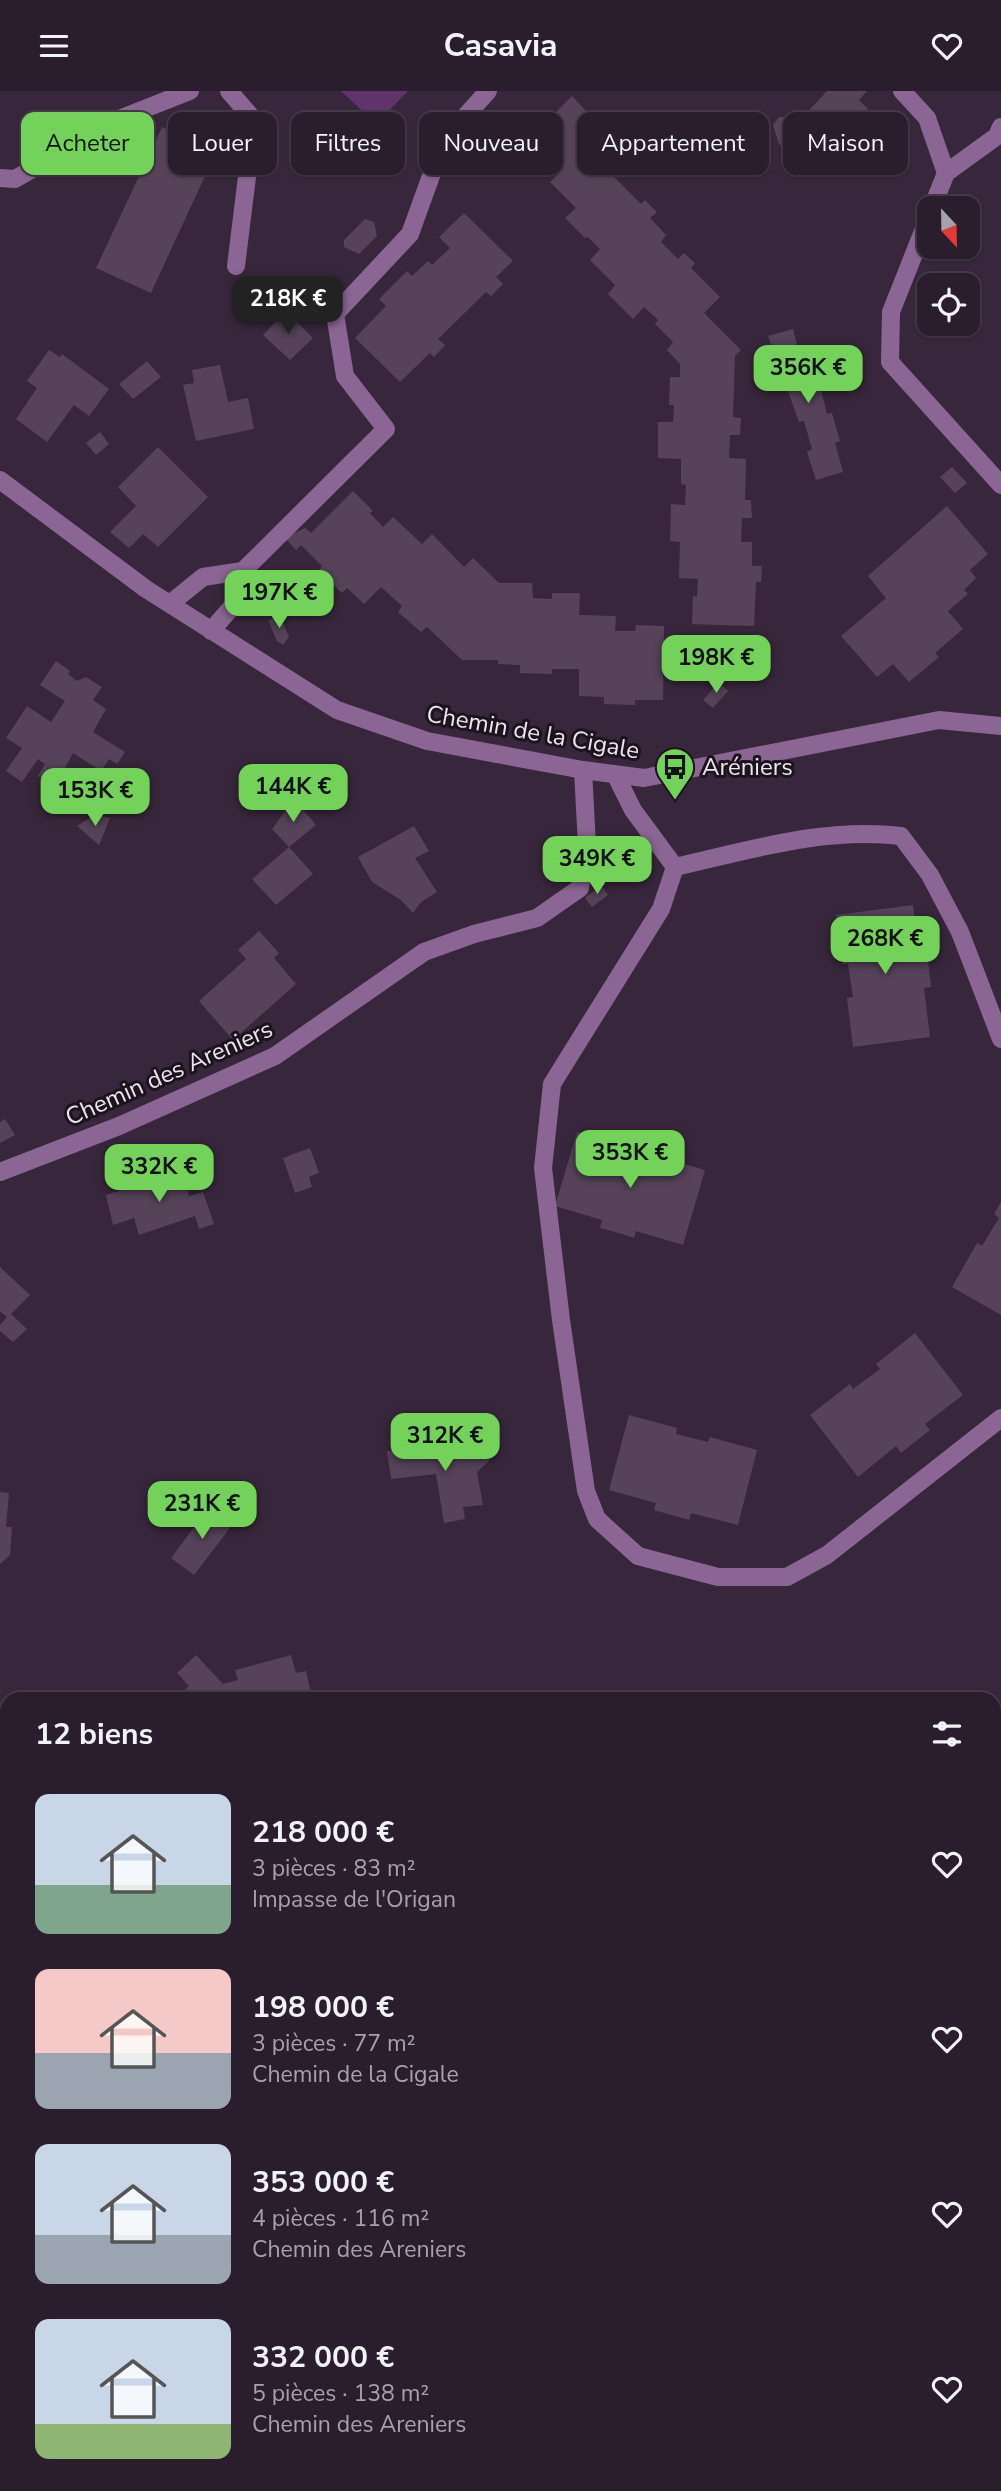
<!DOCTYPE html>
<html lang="fr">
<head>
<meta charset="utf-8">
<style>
	:root { --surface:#2a1d2d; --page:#362a39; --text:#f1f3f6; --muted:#a5a2aa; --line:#463b49; --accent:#74d25b }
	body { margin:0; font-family:"Nunito Sans",sans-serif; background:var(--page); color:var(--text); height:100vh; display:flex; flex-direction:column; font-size:26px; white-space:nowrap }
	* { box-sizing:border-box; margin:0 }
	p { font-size:23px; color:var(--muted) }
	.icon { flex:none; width:38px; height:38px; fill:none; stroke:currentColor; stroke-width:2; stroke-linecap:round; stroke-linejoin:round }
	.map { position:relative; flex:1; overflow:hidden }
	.side { position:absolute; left:0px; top:1601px; width:1001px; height:800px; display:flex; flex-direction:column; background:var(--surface); border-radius:21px 21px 0 0; box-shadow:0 2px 5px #0004,0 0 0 2px var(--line) }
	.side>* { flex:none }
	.banner { position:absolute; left:21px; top:21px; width:959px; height:63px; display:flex; gap:14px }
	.needle { width:46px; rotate:158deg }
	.fabs { position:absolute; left:917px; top:105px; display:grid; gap:14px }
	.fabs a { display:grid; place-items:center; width:63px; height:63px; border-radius:14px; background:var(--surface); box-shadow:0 2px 5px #0004,0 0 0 2px var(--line); font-size:35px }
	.price { position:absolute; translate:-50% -60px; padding:0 16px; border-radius:14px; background:var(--accent); color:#111; font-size:23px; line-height:46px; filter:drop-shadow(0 2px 4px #0008) }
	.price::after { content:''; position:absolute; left:50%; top:42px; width:21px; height:16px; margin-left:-10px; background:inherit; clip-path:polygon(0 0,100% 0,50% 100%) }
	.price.on { background:#222; color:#fff }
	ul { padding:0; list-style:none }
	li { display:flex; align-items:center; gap:21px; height:175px; padding:0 35px }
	li span { display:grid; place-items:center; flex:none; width:196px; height:140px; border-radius:14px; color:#555 }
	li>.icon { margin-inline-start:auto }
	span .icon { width:84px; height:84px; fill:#fffc; stroke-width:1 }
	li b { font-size:30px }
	h2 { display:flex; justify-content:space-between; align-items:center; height:84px; padding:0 35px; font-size:30px }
	.chip { padding:0 24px; border-radius:14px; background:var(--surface); box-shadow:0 2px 5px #0004,0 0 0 2px var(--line); font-size:24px; line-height:63px }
	.chip.on { background:var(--accent); color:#111 }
	header { display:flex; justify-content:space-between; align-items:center; height:91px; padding:0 35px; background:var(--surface); font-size:32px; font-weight:700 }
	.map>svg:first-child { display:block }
	.green { fill:#61336c }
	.building { fill:#56435a }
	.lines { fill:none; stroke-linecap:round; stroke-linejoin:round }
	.minor { stroke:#8b6694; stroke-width:18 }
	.labels { text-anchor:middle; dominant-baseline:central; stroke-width:6; stroke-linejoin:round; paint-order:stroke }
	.street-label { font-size:24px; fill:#eee3f0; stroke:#1b141d }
	.poi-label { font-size:24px; fill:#eee3f0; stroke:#1b141d; text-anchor:start }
</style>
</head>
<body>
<header><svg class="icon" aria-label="menu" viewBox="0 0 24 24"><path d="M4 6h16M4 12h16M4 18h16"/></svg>Casavia<svg class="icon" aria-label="heart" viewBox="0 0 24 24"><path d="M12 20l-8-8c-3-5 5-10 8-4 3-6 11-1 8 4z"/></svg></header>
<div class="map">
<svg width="1001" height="2400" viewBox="0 0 1001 2400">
	<rect width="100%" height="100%" fill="#38273c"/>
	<path class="green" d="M 341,0 L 408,0 L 376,33 Z"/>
	<path class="building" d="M 827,0 L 867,0 L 859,9 L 868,18 L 811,81 L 779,53 L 773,34 L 779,26 L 787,26 L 799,30 Z
		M 572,5 L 602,37 L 607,33 L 619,44 L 611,50 L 627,66 L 611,83 L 641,113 L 645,109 L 657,121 L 650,127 L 666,144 L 661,151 L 678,168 L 684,162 L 695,172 L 691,177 L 720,206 L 704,222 L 741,259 L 735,265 L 733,326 L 741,327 L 740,344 L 730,344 L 729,367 L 746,368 L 745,409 L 751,409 L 752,427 L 742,427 L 741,451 L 752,451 L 752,475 L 762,475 L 761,491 L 756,491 L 754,535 L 692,533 L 693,505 L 697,506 L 698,488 L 679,487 L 680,451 L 670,450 L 671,413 L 685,414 L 686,394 L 681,393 L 681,368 L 658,367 L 658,331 L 673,331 L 674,314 L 669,314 L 670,286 L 680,286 L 680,273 L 667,259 L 673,251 L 655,233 L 658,229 L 644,216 L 633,228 L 608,203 L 615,194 L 590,169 L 600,158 L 588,146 L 585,147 L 565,127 L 576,117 L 550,91 L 564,77 L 551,65 L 549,67 L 529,48 Z
		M 200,23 L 228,35 L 151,202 L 96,177 L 162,36 L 188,47 Z
		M 464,122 L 513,170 L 496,186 L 503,193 L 491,205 L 486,201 L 438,248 L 445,254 L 434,266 L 430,262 L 400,291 L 355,247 L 386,215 L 379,208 L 407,180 L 412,185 L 428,170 L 432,174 L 450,157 L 439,146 Z
		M 365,128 L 374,131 L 377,145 L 359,163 L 344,156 L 344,149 Z
		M 286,220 L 313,247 L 290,269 L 263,244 Z
		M 793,238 L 797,254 L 803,254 L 814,296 L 820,295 L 827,323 L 832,322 L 840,350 L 835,352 L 843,381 L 816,389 L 807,361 L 812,358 L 804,330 L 799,331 L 768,245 Z
		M 49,259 L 60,266 L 62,263 L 109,298 L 89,325 L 74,314 L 47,351 L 16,328 L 37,297 L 27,290 Z
		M 147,270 L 161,286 L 133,308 L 119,293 Z
		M 220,274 L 228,311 L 248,307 L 254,338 L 196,350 L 183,294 L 194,292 L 192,279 Z
		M 100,341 L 109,353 L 96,364 L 86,352 Z
		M 158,356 L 208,406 L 158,456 L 143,443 L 129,457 L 110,441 L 136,415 L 118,396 Z
		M 952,376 L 967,392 L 955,402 L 940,386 Z
		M 353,400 L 373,420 L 370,422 L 383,436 L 393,426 L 422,453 L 432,443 L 464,476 L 473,467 L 499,492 L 532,492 L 533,507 L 552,508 L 552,502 L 580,502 L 579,524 L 616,525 L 615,540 L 635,540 L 636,534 L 664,535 L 663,609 L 635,609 L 635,614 L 604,613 L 604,606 L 579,605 L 579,578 L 552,578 L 552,583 L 520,582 L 520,574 L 498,573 L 498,569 L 462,569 L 427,536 L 421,541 L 398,521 L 402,515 L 381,496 L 364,513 L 347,497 L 342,502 L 318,480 L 322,475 L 301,454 L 296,459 L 285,447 L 305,437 L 311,442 Z
		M 947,415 L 988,463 L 970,479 L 976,487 L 964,499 L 968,503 L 948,520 L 963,538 L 935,562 L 939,566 L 909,591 L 893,573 L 877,586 L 841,545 L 886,507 L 868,485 Z
		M 280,525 L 289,546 L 283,554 L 277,550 L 268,529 Z
		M 56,570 L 70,580 L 68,583 L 77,590 L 86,586 L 102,596 L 93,609 L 106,618 L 93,641 L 125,661 L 117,673 L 109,668 L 101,680 L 73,662 L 55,696 L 38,685 L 45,673 L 38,668 L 22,691 L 6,680 L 22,657 L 6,647 L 27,615 L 51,631 L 65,610 L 40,594 Z
		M 719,591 L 728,600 L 713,617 L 703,609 Z
		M 294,708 L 316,734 L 289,756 L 272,738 Z
		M 102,725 L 110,727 L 99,754 L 77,735 L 91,726 Z
		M 414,735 L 429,760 L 415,767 L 437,801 L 421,811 L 413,822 L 401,809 L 372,791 L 358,766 Z
		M 289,756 L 313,783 L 276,814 L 252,788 Z
		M 601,794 L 608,804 L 592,816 L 585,807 Z
		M 913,814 L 919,862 L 927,860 L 931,896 L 924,897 L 930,946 L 853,956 L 847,907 L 853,906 L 848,873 L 843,873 L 836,824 Z
		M 259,840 L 279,862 L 274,867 L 296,893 L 233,949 L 199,910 L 246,868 L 238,859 Z
		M 5,1028 L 15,1044 L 0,1052 L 0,1031 Z
		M 577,1041 L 625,1055 L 623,1061 L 655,1070 L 657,1065 L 705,1079 L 683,1154 L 636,1140 L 634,1147 L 619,1142 L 600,1137 L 602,1129 L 555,1115 Z
		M 310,1057 L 319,1082 L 309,1086 L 312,1096 L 295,1102 L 283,1067 Z
		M 182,1080 L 189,1105 L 203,1101 L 214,1133 L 199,1138 L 195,1125 L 139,1144 L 134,1127 L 113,1134 L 106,1104 Z
		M 1001,1111 L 1001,1224 L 952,1196 L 977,1152 L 982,1155 L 999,1127 L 994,1123 Z
		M 0,1176 L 30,1204 L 11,1223 L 27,1238 L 13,1251 L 0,1240 L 0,1234 L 7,1226 L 0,1220 Z
		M 915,1242 L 963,1304 L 925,1333 L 930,1339 L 901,1362 L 896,1355 L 858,1386 L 810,1324 L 850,1293 L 853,1298 L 880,1278 L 876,1273 Z
		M 629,1324 L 677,1337 L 676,1343 L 708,1351 L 710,1346 L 757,1359 L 738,1434 L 691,1422 L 689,1429 L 654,1419 L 656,1412 L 609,1399 Z
		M 473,1348 L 475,1358 L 482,1357 L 488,1362 L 489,1370 L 477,1381 L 483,1414 L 463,1416 L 465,1428 L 444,1432 L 436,1383 L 391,1388 L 387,1360 Z
		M 0,1401 L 9,1402 L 6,1436 L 12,1436 L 10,1464 L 0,1473 Z
		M 210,1415 L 233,1433 L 194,1484 L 171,1467 Z
		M 196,1564 L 223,1593 L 238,1589 L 235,1579 L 291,1564 L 296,1582 L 306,1580 L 311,1602 L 291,1607 L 290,1602 L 266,1608 L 182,1608 L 178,1605 L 189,1595 L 177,1582 Z
		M 994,2232 L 1001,2242 L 1001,2245 L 994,2251 Z
		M 326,2394 L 367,2394 L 374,2400 L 321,2400 Z"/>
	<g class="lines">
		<path class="minor" d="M 229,0 L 254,29 L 236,175
			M 902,0 L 927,27 L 946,82 L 932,117
			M 946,82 L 997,45 L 1001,36
			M 0,87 L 15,88 L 119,28 L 190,0
			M 929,125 L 891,221 L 890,271 L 1001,394
			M 0,389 L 146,498 L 337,619 L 427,650 L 583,679 L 644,687 L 939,629 L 1001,635
			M 171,512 L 203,486 L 243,480
			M 211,540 L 237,510 L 243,480 L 386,338 L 345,285 L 335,223 L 410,143 L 444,49 L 488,0
			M 615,683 L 633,719 L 675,776
			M 675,776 L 661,818 L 552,993 L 543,1077 L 561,1229 L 586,1400 L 597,1428 L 638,1465 L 718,1486 L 787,1486 L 827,1464 L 1001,1327
			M 675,776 C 750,759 824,736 901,745 L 930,784 L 960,841 L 1001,948
			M 0,1081 L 119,1035 L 275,965 L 424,861 L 474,843 L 537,827 L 580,797 L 587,755 L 583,679
			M 0,1829 L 7,1875
			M 38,2394 L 39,2400"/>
	</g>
	<defs>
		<g id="bus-pin" transform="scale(2.0125)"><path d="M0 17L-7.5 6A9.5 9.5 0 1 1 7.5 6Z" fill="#74d25b" stroke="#1b141d"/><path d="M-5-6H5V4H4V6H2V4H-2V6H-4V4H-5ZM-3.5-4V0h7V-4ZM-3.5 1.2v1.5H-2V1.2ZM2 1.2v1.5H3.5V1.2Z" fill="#111"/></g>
	</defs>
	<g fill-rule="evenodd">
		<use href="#bus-pin" x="675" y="676"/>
	</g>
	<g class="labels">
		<g class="street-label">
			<text transform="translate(533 641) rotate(10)">Chemin de la Cigale</text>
			<text transform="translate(169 982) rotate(-24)">Chemin des Areniers</text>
		</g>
		<g class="poi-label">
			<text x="702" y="676">Aréniers</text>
		</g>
	</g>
</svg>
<div class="fabs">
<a><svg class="needle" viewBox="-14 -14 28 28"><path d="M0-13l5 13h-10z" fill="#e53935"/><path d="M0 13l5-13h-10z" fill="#a5a2aa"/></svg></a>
<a><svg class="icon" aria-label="locate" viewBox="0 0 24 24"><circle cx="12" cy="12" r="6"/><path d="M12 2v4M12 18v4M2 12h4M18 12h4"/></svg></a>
</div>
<b class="price on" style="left:288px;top:245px">218K €</b>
<b class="price" style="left:808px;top:314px">356K €</b>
<b class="price" style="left:279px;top:539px">197K €</b>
<b class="price" style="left:716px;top:604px">198K €</b>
<b class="price" style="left:293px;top:733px">144K €</b>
<b class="price" style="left:95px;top:737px">153K €</b>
<b class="price" style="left:597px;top:805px">349K €</b>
<b class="price" style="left:885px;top:885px">268K €</b>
<b class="price" style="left:630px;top:1099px">353K €</b>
<b class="price" style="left:159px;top:1113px">332K €</b>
<b class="price" style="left:445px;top:1382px">312K €</b>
<b class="price" style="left:202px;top:1450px">231K €</b>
<div class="banner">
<a class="chip on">Acheter</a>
<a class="chip">Louer</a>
<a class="chip">Filtres</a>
<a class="chip">Nouveau</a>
<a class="chip">Appartement</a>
<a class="chip">Maison</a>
</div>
<section class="side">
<h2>12 biens<svg class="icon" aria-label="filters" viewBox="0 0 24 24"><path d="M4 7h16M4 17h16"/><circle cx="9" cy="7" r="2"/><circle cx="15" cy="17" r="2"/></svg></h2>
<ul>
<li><span style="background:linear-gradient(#c9d6e8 65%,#7fa58c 0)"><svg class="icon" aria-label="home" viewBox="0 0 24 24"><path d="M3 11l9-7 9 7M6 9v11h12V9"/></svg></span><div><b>218 000 €</b><p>3 pièces · 83 m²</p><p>Impasse de l'Origan</p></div><svg class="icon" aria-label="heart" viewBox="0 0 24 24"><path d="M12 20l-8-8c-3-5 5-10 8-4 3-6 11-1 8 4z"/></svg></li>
<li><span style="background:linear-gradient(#f6c9c9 60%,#9aa5b1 0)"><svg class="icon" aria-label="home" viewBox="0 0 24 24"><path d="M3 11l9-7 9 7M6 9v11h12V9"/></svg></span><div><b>198 000 €</b><p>3 pièces · 77 m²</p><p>Chemin de la Cigale</p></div><svg class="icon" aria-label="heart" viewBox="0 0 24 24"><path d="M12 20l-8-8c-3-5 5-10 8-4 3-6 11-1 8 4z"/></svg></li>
<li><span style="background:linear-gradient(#c9d6e8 65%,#9aa5b1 0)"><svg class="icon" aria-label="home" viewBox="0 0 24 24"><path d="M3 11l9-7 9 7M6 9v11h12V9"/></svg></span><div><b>353 000 €</b><p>4 pièces · 116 m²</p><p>Chemin des Areniers</p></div><svg class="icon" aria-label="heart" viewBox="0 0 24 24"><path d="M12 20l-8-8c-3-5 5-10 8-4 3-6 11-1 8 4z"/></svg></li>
<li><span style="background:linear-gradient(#c9d6e8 75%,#8fb573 0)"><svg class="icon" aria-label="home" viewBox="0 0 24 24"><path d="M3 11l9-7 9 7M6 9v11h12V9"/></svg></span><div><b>332 000 €</b><p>5 pièces · 138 m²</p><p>Chemin des Areniers</p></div><svg class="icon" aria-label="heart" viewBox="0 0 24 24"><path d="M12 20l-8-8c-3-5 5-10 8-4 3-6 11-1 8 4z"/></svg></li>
</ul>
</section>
</div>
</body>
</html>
